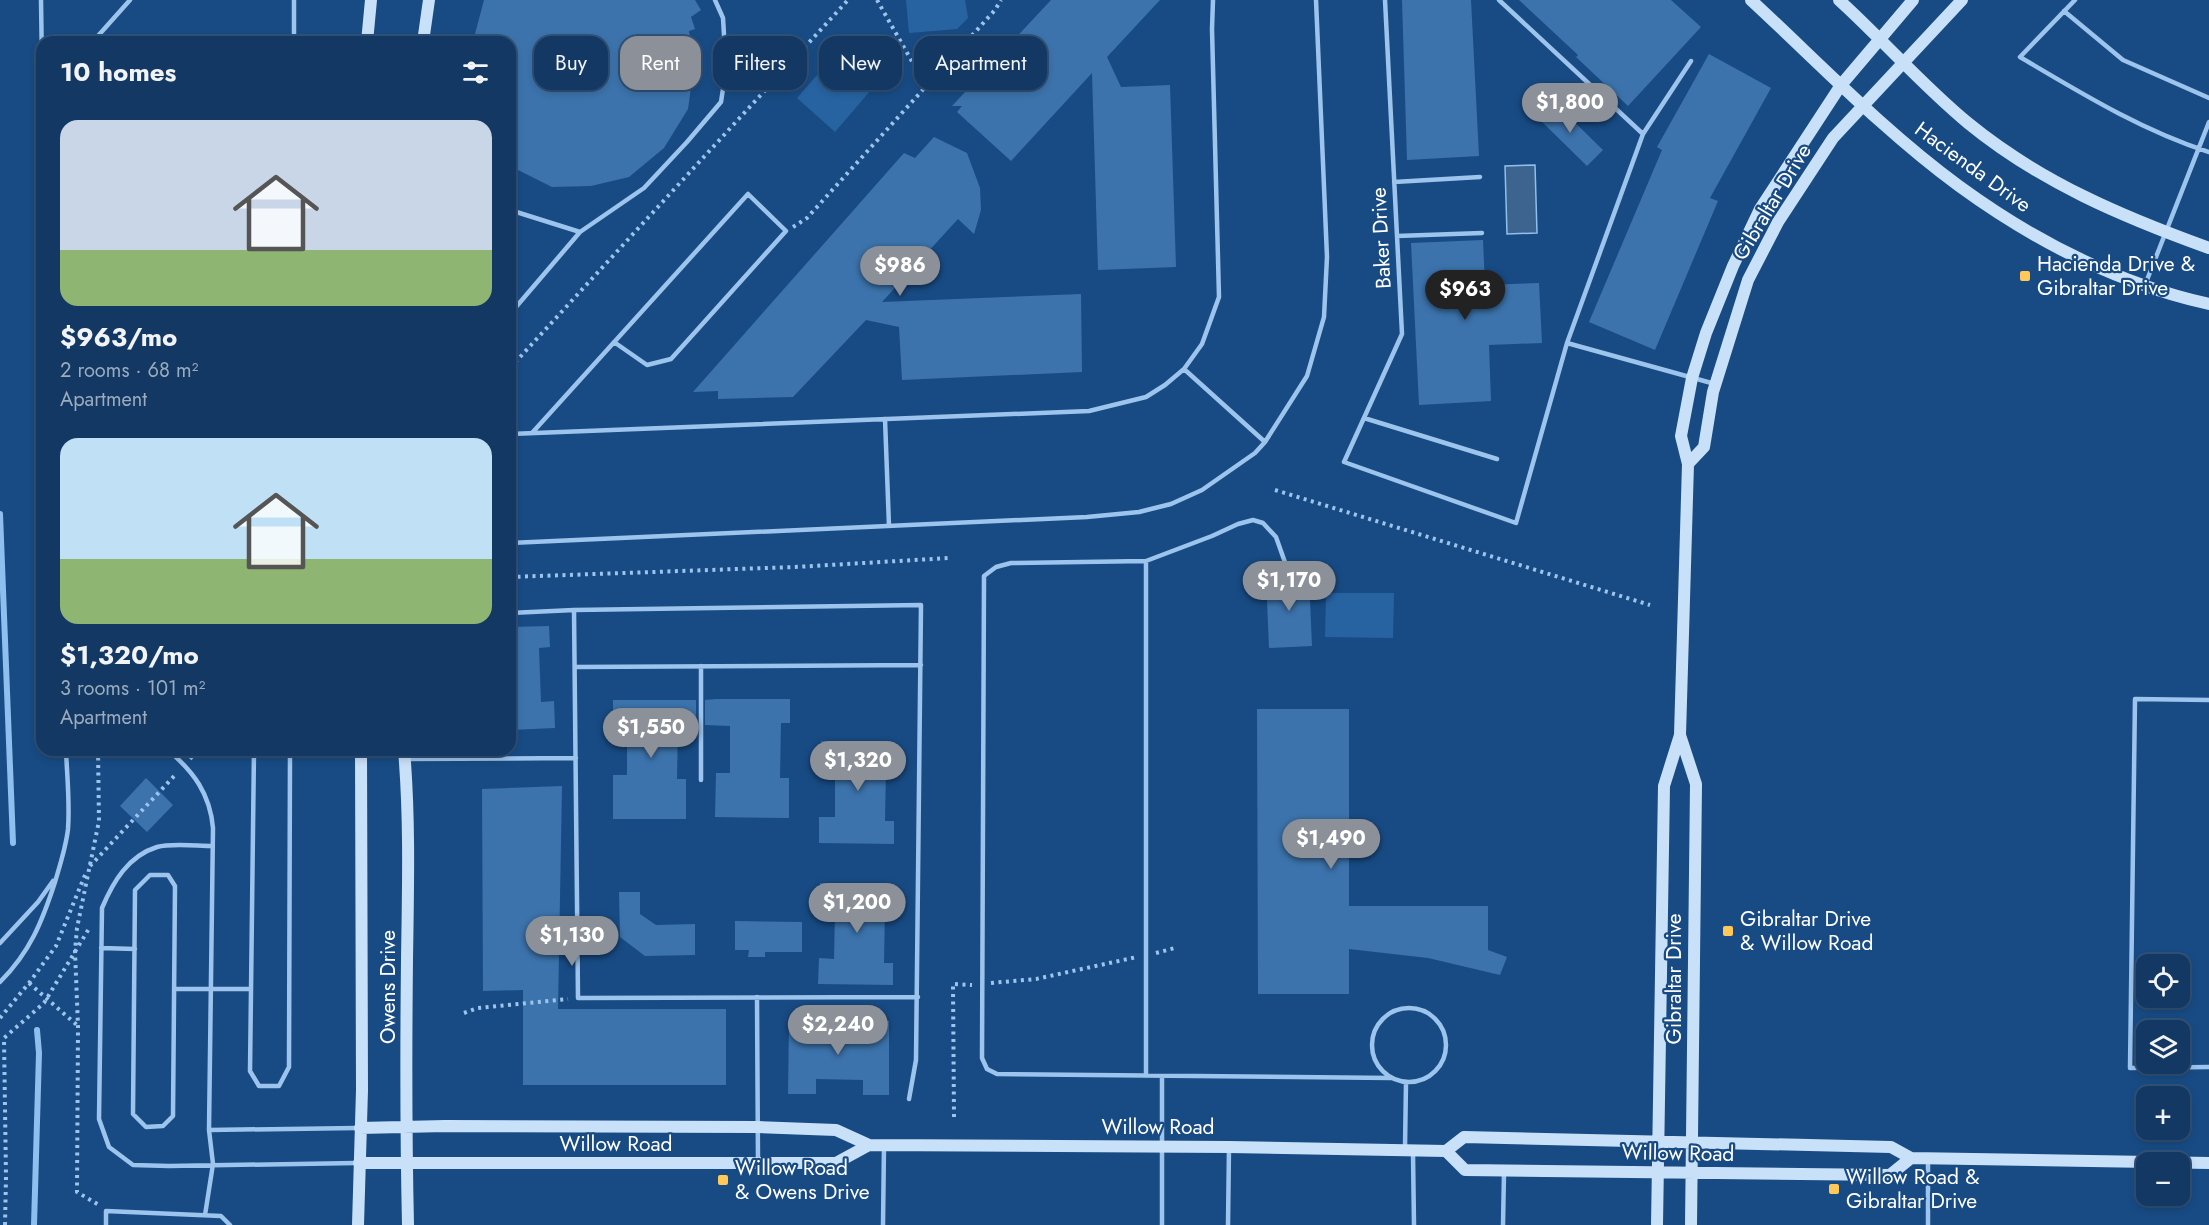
<!DOCTYPE html>
<html lang="en">
<head>
<meta charset="utf-8">
<style>
	:root { --surface:#123863; --page:#1f436c; --text:#f1f3f6; --muted:#9cacbe; --line:#315278; --accent:#8c9099 }
	body { margin:0; font-family:Jost,sans-serif; background:var(--page); color:var(--text); height:100vh; display:flex; flex-direction:column; font-size:22px; white-space:nowrap }
	* { box-sizing:border-box; margin:0 }
	p { font-size:20px; color:var(--muted) }
	.icon { flex:none; width:33px; height:33px; fill:none; stroke:currentColor; stroke-width:2; stroke-linecap:round; stroke-linejoin:round }
	.map { position:relative; flex:1; overflow:hidden }
	.details { position:absolute; left:36px; top:36px; width:480px; height:720px; display:flex; flex-direction:column; background:var(--surface); border-radius:18px; box-shadow:0 3px 9px #0003,0 0 0 2px var(--line) }
	.details>* { flex:none }
	.hud { position:absolute; left:534px; top:36px; width:570px; height:54px; display:flex; gap:12px }
	.fabs { position:absolute; left:2136px; top:954px; display:grid; gap:12px }
	.fabs a { display:grid; place-items:center; width:54px; height:54px; border-radius:12px; background:var(--surface); box-shadow:0 3px 9px #0003,0 0 0 2px var(--line); font-size:30px }
	.price { position:absolute; translate:-50% -51px; padding:0 14px; border-radius:21px; background:var(--accent); color:#fff; font-size:20px; line-height:39px; filter:drop-shadow(0 2px 3px #0008) }
	.price::after { content:''; position:absolute; left:50%; top:36px; width:18px; height:14px; margin-left:-9px; background:inherit; clip-path:polygon(0 0,100% 0,50% 100%) }
	.price.active { background:#222; color:#fff }
	ul { padding:0; list-style:none }
	li { display:grid; align-content:center; gap:12px; height:318px; padding:0 24px }
	li span { display:grid; place-items:center; height:186px; border-radius:18px; color:#555 }
	li>.icon { margin-inline-start:auto }
	span .icon { width:108px; height:108px; fill:#fffc; stroke-width:1 }
	li b { font-size:26px }
	h2 { display:flex; justify-content:space-between; align-items:center; height:72px; padding:0 24px; font-size:26px }
	.chip { padding:0 21px; border-radius:18px; background:var(--surface); box-shadow:0 3px 9px #0003,0 0 0 2px var(--line); font-size:21px; line-height:54px }
	.chip.active { background:var(--accent); color:#fff }
	.map>svg:first-child { display:block }
	.green { fill:#2763a1 }
	.water { fill:#3d648e; stroke:#8fbfef; stroke-width:1.5 }
	.lines { fill:none; stroke-linecap:round; stroke-linejoin:round }
	.stream { stroke:#8fbfef; stroke-width:6 }
	.building { fill:#3c73ac }
	.path { stroke:#9dc4ec; stroke-width:4; stroke-dasharray:3 4.5; stroke-linecap:butt }
	.lane { stroke:#9dc4ec; stroke-width:4.5 }
	.secondary { stroke:#c9e0f9; stroke-width:12 }
	.poi-dot { fill:#ffc858; stroke:#184b84; stroke-width:2 }
	.labels { text-anchor:middle; dominant-baseline:central; stroke-width:4.5; stroke-linejoin:round; paint-order:stroke }
	.street-label { font-size:21px; fill:#fff; stroke:#184b84 }
	.poi-label { font-size:21px; fill:#fff; stroke:#184b84; text-anchor:start }
</style>
</head>
<body>
<div class="map">
<svg width="2209" height="1225" viewBox="0 0 2209 1225">
	<rect width="100%" height="100%" fill="#184b84"/>
	<path class="green" d="M 906,0 L 965,0 L 968,18 L 957,29 L 909,33 Z
		M 851,36 L 889,69 L 835,132 L 797,98 Z
		M 1326,593 L 1394,593 L 1393,638 L 1325,637 Z"/>
	<path class="water" d="M 1535,165 L 1537,233 L 1507,234 L 1505,166 Z"/>
	<g class="lines">
		<path class="stream" d="M 0,514 L 13,843
			M 34,1225 L 39,1053 L 37,1030"/>
	</g>
	<path class="building" d="M 484,0 L 695,0 L 701,10 L 691,17 L 695,29 L 689,31 L 694,66 L 688,109 L 664,148 L 629,177 L 591,186 L 552,187 L 510,166 L 510,42 L 475,42 L 475,34 Z
		M 1051,0 L 1160,0 L 1107,57 L 1121,87 L 1170,85 L 1176,267 L 1098,270 L 1092,73 L 1011,161 L 957,112 L 962,106 L 952,106 Z
		M 1402,0 L 1471,0 L 1479,156 L 1407,160 Z
		M 1519,0 L 1671,0 L 1701,27 L 1628,106 L 1576,57 L 1578,55 Z
		M 1709,54 L 1771,88 L 1710,198 L 1718,201 L 1655,350 L 1589,322 L 1662,150 L 1657,147 Z
		M 1553,101 L 1603,150 L 1587,166 L 1537,117 Z
		M 934,137 L 967,153 L 980,188 L 981,210 L 974,234 L 958,219 L 882,302 L 1081,294 L 1082,372 L 902,380 L 899,327 L 866,320 L 793,397 L 718,399 L 718,391 L 693,392 L 904,153 L 915,158 Z
		M 1483,240 L 1485,285 L 1539,283 L 1542,343 L 1489,345 L 1491,401 L 1419,405 L 1411,243 Z
		M 1309,577 L 1312,646 L 1269,648 L 1266,579 Z
		M 549,626 L 550,647 L 539,648 L 541,702 L 554,701 L 555,728 L 510,730 L 510,627 Z
		M 716,699 L 790,699 L 790,723 L 781,723 L 780,778 L 789,778 L 789,818 L 715,817 L 716,773 L 730,773 L 730,726 L 705,725 L 705,700 Z
		M 613,700 L 696,700 L 696,725 L 678,725 L 677,779 L 686,779 L 686,819 L 613,819 L 613,775 L 627,775 L 627,727 L 613,727 Z
		M 1257,709 L 1349,709 L 1349,906 L 1488,906 L 1488,950 L 1507,957 L 1500,975 L 1428,958 L 1349,949 L 1349,994 L 1258,994 Z
		M 821,741 L 895,742 L 895,767 L 886,767 L 885,821 L 894,821 L 894,844 L 819,843 L 819,817 L 835,817 L 835,769 L 821,769 Z
		M 146,778 L 173,805 L 147,832 L 120,806 Z
		M 562,786 L 558,1009 L 726,1009 L 726,1085 L 523,1085 L 523,990 L 483,991 L 482,789 Z
		M 820,883 L 895,884 L 894,908 L 885,908 L 884,963 L 893,963 L 893,985 L 818,984 L 819,958 L 834,959 L 835,911 L 820,911 Z
		M 619,892 L 640,892 L 640,914 L 656,925 L 695,924 L 695,955 L 645,956 L 620,937 Z
		M 735,921 L 802,922 L 802,952 L 765,952 L 765,957 L 748,957 L 749,950 L 735,950 Z
		M 789,1019 L 813,1019 L 813,1028 L 867,1029 L 868,1020 L 889,1021 L 889,1095 L 863,1095 L 863,1080 L 816,1079 L 816,1094 L 788,1094 Z"/>
	<g class="lines">
		<path class="path" d="M 877,0 L 926,86
			M 793,227 L 807,218 L 995,10 L 1001,0
			M 510,368 L 848,0
			M 1275,490 L 1650,605
			M 510,577 L 795,567 L 949,558
			M 98,750 L 99,821 L 77,928 L 75,951 L 78,1026 L 77,1192 L 99,1205
			M 190,759 L 198,750
			M 90,866 L 177,773
			M 1156,953 L 1175,948
			M 29,983 L 78,1026
			M 991,983 L 1036,979 L 1137,957
			M 464,1013 L 478,1008 L 568,999
			M 0,1018 L 29,983 L 56,946 L 85,875
			M 954,1117 L 953,984 L 972,985
			M 5,1225 L 6,1177 L 4,1038 L 44,1003 L 90,927"/>
		<path class="lane" d="M 41,0 L 42,67
			M 294,0 L 294,42
			M 1385,0 L 1402,334 L 1344,462 L 1516,523 L 1567,343 L 1643,134 L 1499,0
			M 2075,0 L 2020,57 C 2081,93 2141,130 2209,152
			M 2064,11 L 2123,60 L 2209,98
			M 97,42 L 97,37 L 130,0
			M 1643,134 L 1691,61
			M 1394,182 L 1480,177
			M 510,210 L 580,232 L 510,314
			M 580,232 L 644,188 L 687,142 L 721,102 L 726,69 L 723,18 L 715,0
			M 1397,236 L 1482,233
			M 2145,285 L 2209,122
			M 1567,343 L 1715,384
			M 1184,369 L 1265,442
			M 1364,418 L 1497,459
			M 885,419 L 889,526
			M 532,433 L 748,194 L 786,231 L 671,359 L 647,365 L 614,342
			M 510,434 L 1089,411 L 1146,397 L 1165,385 L 1184,369 L 1202,344 L 1219,297 L 1212,29 L 1213,0
			M 510,543 L 1087,517 L 1139,512 L 1171,504 L 1202,490 L 1255,453 L 1265,442 L 1307,376 L 1324,317 L 1327,257 L 1316,0
			M 1146,561 L 1146,1076
			M 1287,568 L 1276,537 L 1263,523 L 1253,520 L 1238,524 L 1212,536 L 1146,561 L 1011,563 L 996,567 L 984,576 L 982,1058 L 987,1069 L 997,1074 L 1391,1078
			M 574,610 L 578,998 L 918,997
			M 510,613 L 574,610 L 921,605 L 916,1060 L 909,1099
			M 575,667 L 921,665
			M 2209,700 L 2135,699 L 2130,1068 L 2209,1067
			M 168,750 C 194,772 210,794 213,828 L 209,1130 L 213,1164 L 205,1215
			M 254,750 L 250,1071 L 259,1086 L 279,1086 L 289,1067 L 290,750
			M 405,759 L 576,758
			M 701,780 L 701,666
			M 213,846 C 197,846 171,843 157,847 C 128,856 113,882 102,908 L 99,1119 L 109,1147 L 133,1165 L 169,1166 L 356,1163
			M 150,875 L 168,875 L 175,886 L 173,1116 L 163,1126 L 146,1127 L 133,1114 L 135,890 Z
			M 0,943 L 38,902 L 53,881
			M 101,948 L 135,949
			M 0,982 C 30,952 42,922 55,882 C 60,865 66,847 68,829 C 70,803 67,776 66,750
			M 175,989 L 250,989
			M 757,997 L 758,1161
			M1372 1045a37 37 0 1 1 74 0a37 37 0 1 1-74 0Z
			M 209,1130 L 357,1128
			M 1405,1148 L 1406,1082
			M 1413,1153 L 1414,1225
			M 106,1225 L 106,1211 L 221,1216 L 230,1225
			M 883,1225 L 884,1145
			M 1162,1225 L 1162,1076
			M 1228,1225 L 1229,1147
			M 1503,1225 L 1504,1173
			M 1928,1225 L 1928,1159"/>
		<path class="secondary" d="M 1751,0 C 1819,63 1884,131 1959,186 C 2033,240 2119,284 2209,304
			M 1839,0 C 1883,40 1922,85 1968,123 C 2040,182 2123,217 2209,248
			M 367,42 L 371,0
			M 423,42 L 429,0
			M 1688,464 L 1704,447 L 1713,392 L 1748,280 L 1778,222 L 1833,138 L 1962,0
			M 1680,735 L 1696,784 L 1691,1225
			M 404,750 C 410,820 408,890 407,960 C 406,1048 406,1137 408,1225
			M 360,1128 L 445,1126 L 758,1127 L 836,1130 L 869,1145 L 1229,1147 L 1446,1151 L 1464,1137 L 1891,1147 L 1911,1158 L 2209,1163
			M 1446,1151 L 1465,1170 L 1890,1175 L 1911,1158
			M 359,1163 L 836,1163 L 869,1145
			M 358,1225 L 362,1090 L 361,750
			M 1657,1225 L 1664,786 L 1680,735 L 1688,464 L 1681,436 L 1692,378 L 1706,333 L 1733,266 L 1760,209 L 1841,85 L 1913,0"/>
	</g>
	<g class="poi-dot">
		<rect x="2019" y="270" width="12" height="12" rx="3"/>
		<rect x="1722" y="925" width="12" height="12" rx="3"/>
		<rect x="717" y="1174" width="12" height="12" rx="3"/>
		<rect x="1828" y="1183" width="12" height="12" rx="3"/>
	</g>
	<g class="labels">
		<g class="street-label">
			<text transform="translate(1973 167) rotate(36)">Hacienda Drive</text>
			<text transform="translate(1772 202) rotate(-59)">Gibraltar Drive</text>
			<text transform="translate(1381 238) rotate(-93)">Baker Drive</text>
			<text transform="translate(1674 979) rotate(-90)">Gibraltar Drive</text>
			<text transform="translate(388 987) rotate(-90)">Owens Drive</text>
			<text x="1158" y="1127">Willow Road</text>
			<text x="616" y="1144">Willow Road</text>
			<text transform="translate(1678 1153) rotate(1)">Willow Road</text>
		</g>
		<g class="poi-label">
			<text x="2037" y="264">Hacienda Drive &amp;<tspan x="2037" dy="24">Gibraltar Drive</tspan></text>
			<text x="1740" y="919">Gibraltar Drive<tspan x="1740" dy="24">&amp; Willow Road</tspan></text>
			<text x="735" y="1168">Willow Road<tspan x="735" dy="24">&amp; Owens Drive</tspan></text>
			<text x="1846" y="1177">Willow Road &amp;<tspan x="1846" dy="24">Gibraltar Drive</tspan></text>
		</g>
	</g>
</svg>
<div class="fabs">
<a><svg class="icon" aria-label="locate" viewBox="0 0 24 24"><circle cx="12" cy="12" r="6"/><path d="M12 2v4M12 18v4M2 12h4M18 12h4"/></svg></a>
<a><svg class="icon" aria-label="layers" viewBox="0 0 24 24"><path d="M12 4l9 5-9 5-9-5zM3 14l9 5 9-5"/></svg></a>
<a>+</a>
<a>−</a>
</div>
<b class="price" style="left:1570px;top:134px">$1,800</b>
<b class="price" style="left:900px;top:297px">$986</b>
<b class="price active" style="left:1465px;top:321px">$963</b>
<b class="price" style="left:1289px;top:612px">$1,170</b>
<b class="price" style="left:651px;top:759px">$1,550</b>
<b class="price" style="left:858px;top:792px">$1,320</b>
<b class="price" style="left:1331px;top:870px">$1,490</b>
<b class="price" style="left:857px;top:934px">$1,200</b>
<b class="price" style="left:572px;top:967px">$1,130</b>
<b class="price" style="left:838px;top:1056px">$2,240</b>
<div class="hud">
<a class="chip">Buy</a>
<a class="chip active">Rent</a>
<a class="chip">Filters</a>
<a class="chip">New</a>
<a class="chip">Apartment</a>
</div>
<section class="details">
<h2>10 homes<svg class="icon" aria-label="filters" viewBox="0 0 24 24"><path d="M4 7h16M4 17h16"/><circle cx="9" cy="7" r="2"/><circle cx="15" cy="17" r="2"/></svg></h2>
<ul>
<li><span style="background:linear-gradient(#c9d6e8 70%,#8fb573 0)"><svg class="icon" aria-label="home" viewBox="0 0 24 24"><path d="M3 11l9-7 9 7M6 9v11h12V9"/></svg></span><div><b>$963/mo</b><p>2 rooms · 68 m²</p><p>Apartment</p></div></li>
<li><span style="background:linear-gradient(#bfe0f5 65%,#8fb573 0)"><svg class="icon" aria-label="home" viewBox="0 0 24 24"><path d="M3 11l9-7 9 7M6 9v11h12V9"/></svg></span><div><b>$1,320/mo</b><p>3 rooms · 101 m²</p><p>Apartment</p></div></li>
</ul>
</section>
</div>
</body>
</html>
